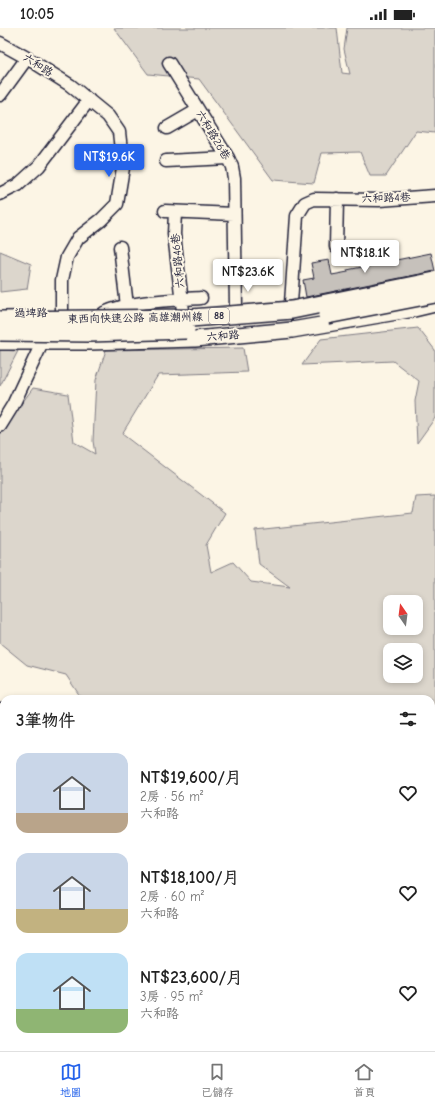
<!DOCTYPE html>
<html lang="zh-TW">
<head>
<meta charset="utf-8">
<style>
	:root { --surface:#fff; --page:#f2f2f2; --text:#222; --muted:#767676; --line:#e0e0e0; --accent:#2563eb }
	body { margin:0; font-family:"Comic Neue","LXGW WenKai TC",sans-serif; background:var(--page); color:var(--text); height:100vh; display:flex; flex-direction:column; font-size:15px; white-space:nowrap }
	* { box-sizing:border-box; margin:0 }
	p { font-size:13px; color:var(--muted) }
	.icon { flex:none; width:22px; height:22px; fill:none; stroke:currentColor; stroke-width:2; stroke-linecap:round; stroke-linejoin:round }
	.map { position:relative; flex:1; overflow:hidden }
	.panel { position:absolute; left:0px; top:667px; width:435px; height:356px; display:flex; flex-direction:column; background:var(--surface); border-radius:12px 12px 0 0; box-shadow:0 2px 6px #0003 }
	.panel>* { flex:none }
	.needle { width:26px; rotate:346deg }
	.fabs { position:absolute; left:383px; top:567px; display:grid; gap:8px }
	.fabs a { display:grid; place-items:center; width:40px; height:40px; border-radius:8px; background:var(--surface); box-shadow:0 2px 6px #0003; font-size:20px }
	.price { position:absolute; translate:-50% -34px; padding:0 9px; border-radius:4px; background:#fff; color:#222; font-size:13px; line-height:26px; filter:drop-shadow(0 1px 2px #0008) }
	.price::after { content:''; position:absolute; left:50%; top:24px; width:12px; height:9px; margin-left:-6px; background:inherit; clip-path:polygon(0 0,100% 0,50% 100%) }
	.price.current { background:var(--accent); color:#fff }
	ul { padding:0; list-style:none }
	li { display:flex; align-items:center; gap:12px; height:100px; padding:0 16px }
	li span { display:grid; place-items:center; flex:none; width:112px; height:80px; border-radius:12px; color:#555 }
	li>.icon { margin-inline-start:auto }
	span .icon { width:48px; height:48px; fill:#fffc; stroke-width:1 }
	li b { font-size:17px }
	h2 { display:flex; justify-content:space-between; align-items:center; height:48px; padding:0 16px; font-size:17px }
	.status { display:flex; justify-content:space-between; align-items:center; height:28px; padding:0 20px; background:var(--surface); direction:ltr }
	.status svg { height:11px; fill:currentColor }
	.tab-bar { display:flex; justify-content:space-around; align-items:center; height:56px; border-top:1px solid var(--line); background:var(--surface); font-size:11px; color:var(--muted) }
	.tab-bar a { display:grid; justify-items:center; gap:2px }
	.tab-bar .current { color:var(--accent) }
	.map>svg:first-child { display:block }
	.built { fill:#ece5d8 }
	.green { fill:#dcd6cc; stroke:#7f7c84; fill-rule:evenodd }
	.building { fill:#c6c1bb; stroke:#22223b }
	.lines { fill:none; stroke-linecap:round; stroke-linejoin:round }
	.minor-casing { stroke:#22223b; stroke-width:15 }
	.major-casing { stroke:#22223b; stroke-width:18 }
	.minor { stroke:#fcf5e5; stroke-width:12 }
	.major { stroke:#fcf5e5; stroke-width:15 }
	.highway-bridge-casing { stroke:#22223b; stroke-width:20; stroke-linecap:butt }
	.highway-bridge { stroke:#fcf5e5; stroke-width:17 }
	.labels { text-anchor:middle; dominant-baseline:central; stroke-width:4; stroke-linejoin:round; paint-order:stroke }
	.shield { fill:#fcf5e5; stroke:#63616e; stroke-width:1 }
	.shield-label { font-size:10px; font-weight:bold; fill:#22223b }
	.street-label { font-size:11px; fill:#22223b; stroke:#fcf5e5 }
</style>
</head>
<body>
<div class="status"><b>10:05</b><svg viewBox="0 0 49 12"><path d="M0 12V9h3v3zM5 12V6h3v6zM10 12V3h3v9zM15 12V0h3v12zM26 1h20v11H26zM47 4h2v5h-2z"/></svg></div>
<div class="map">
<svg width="435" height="1023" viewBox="0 0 435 1023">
	<rect width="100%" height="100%" fill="#fcf5e5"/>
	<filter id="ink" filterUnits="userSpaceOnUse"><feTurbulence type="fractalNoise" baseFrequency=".025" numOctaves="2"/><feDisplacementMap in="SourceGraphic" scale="8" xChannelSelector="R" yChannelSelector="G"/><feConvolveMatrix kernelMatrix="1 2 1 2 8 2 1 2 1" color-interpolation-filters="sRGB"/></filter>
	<g filter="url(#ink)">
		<path class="built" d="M 90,1019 L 152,1019 L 156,1023 L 91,1023 Z
			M 257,1019 L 389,1019 L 397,1022 L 396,1023 L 243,1023 Z"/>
		<path class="green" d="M 114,0 L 337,0 L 342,45 L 350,46 L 344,21 L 347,0 L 435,0 L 435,105 L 416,103 L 386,148 L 370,148 L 360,124 L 322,125 L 314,155 L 273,152 L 199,51 L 148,46 Z
			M 0,223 L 31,236 L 27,261 L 0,264 Z
			M 418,300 L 435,322 L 435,390 L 417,415 L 415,373 L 419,353 L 393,333 L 302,337 L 321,311 Z
			M 243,320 L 247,344 L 158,347 L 122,406 L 225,485 L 206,517 L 211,544 L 233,534 L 251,554 L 290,559 L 259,536 L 255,502 L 413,485 L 416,469 L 435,468 L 435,911 L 431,923 L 431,671 L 82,671 L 66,647 L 27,637 L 0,615 L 0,405 L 33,360 L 68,366 L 74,414 L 95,426 L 93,413 L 96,352 L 106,322 ZM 390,574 L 416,574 L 416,600 L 390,600 ZM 390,622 L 416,622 L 416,648 L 390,648 Z
			M 0,322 L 18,323 L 0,358 Z"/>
		<path class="building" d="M 431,225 L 435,243 L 306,269 L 303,252 L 314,250 L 311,235 L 329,232 L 332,247 L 348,244 L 347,242 Z"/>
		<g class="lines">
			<g class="minor-casing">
				<path id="minor" d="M 0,15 L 27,30 L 70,57 L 108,88 L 119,104 L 123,140 L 117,176 L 101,192 L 78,210 L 67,229 L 62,252 L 62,284 L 43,313 L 13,377 L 0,398
					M 169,35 L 228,130 L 232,139 L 234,150 L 236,279
					M 0,67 L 27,30
					M 167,100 L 198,82
					M 166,133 L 228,130
					M 0,166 L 18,157 L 39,138 L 89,72
					M 165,183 L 234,186
					M 175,184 L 174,206 L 183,283
					M 120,219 L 127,278
					M 336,219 L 337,171
					M 291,275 L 297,188 L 305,175 L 314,171 L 379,172 L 435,168
					M 104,285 C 129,273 173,272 201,270
					M 0,682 L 4,682
					M 0,755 L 4,758
					M 0,806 L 4,813
					M 0,870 L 4,865
					M 0,881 L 4,885
					M 0,985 L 4,984
					M 0,998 L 4,997
					M 170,1019 L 175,1023
					M 232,1023 L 244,1019"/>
			</g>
			<g class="major-casing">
				<path id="major" d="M 0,314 L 89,314 L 195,311 L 292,302 L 414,281 L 435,276"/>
			</g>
			<use href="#minor" class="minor"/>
			<use href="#major" class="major"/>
			<g class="highway-bridge-casing">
				<path id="highway-bridge" d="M 327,287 L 435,266
					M 0,292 L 191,290 L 292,282 L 435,253
					M 0,304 L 90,305 L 186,302"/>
			</g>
			<use href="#highway-bridge" class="highway-bridge"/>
		</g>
	</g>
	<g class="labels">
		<rect class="shield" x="209" y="280" width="20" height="16" rx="3"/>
		<g class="shield-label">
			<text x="219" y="288">88</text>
		</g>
		<g class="street-label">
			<text transform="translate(38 37) rotate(32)">六和路</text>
			<text transform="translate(213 107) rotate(59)">六和路26巷</text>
			<text transform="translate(386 170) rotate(-2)">六和路4巷</text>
			<text transform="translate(178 233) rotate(-96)">六和路46巷</text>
			<text transform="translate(31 285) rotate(-1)">過埤路</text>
			<text transform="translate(135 290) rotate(-1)">東西向快速公路 高雄潮州線</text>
			<text transform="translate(223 308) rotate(-5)">六和路</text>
		</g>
	</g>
</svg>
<div class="fabs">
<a><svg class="needle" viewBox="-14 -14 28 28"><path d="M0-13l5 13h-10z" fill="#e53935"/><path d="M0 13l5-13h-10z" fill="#767676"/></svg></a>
<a><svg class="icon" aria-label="layers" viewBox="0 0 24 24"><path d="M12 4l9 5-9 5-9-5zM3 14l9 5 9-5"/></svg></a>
</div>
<b class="price current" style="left:109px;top:150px">NT$19.6K</b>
<b class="price" style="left:365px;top:246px">NT$18.1K</b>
<b class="price" style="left:248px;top:265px">NT$23.6K</b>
<section class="panel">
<h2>3筆物件<svg class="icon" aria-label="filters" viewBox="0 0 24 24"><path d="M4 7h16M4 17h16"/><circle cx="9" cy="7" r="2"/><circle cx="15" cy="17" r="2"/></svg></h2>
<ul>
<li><span style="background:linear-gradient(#c9d6e8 75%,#b9a48a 0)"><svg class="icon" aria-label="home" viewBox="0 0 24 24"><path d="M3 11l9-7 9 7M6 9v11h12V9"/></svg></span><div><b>NT$19,600/月</b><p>2房 · 56 m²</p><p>六和路</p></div><svg class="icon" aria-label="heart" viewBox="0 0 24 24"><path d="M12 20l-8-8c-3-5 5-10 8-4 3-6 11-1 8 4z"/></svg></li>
<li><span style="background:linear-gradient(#c9d6e8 70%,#c2b280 0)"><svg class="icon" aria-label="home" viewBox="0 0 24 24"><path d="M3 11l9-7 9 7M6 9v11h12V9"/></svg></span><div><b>NT$18,100/月</b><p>2房 · 60 m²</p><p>六和路</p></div><svg class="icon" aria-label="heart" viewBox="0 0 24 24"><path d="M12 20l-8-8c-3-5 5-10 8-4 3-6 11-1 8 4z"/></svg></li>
<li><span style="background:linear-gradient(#bfe0f5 70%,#8fb573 0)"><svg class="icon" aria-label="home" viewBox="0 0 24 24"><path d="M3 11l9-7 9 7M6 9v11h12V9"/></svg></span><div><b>NT$23,600/月</b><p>3房 · 95 m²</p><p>六和路</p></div><svg class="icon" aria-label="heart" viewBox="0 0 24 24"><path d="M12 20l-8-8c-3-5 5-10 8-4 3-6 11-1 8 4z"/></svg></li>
</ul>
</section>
</div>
<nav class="tab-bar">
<a class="current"><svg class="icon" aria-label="map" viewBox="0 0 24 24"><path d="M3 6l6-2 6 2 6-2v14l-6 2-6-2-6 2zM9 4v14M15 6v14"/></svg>地圖</a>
<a><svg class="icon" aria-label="saved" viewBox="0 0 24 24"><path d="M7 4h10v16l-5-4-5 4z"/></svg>已儲存</a>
<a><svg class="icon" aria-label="home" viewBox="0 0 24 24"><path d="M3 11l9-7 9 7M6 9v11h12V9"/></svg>首頁</a>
</nav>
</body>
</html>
